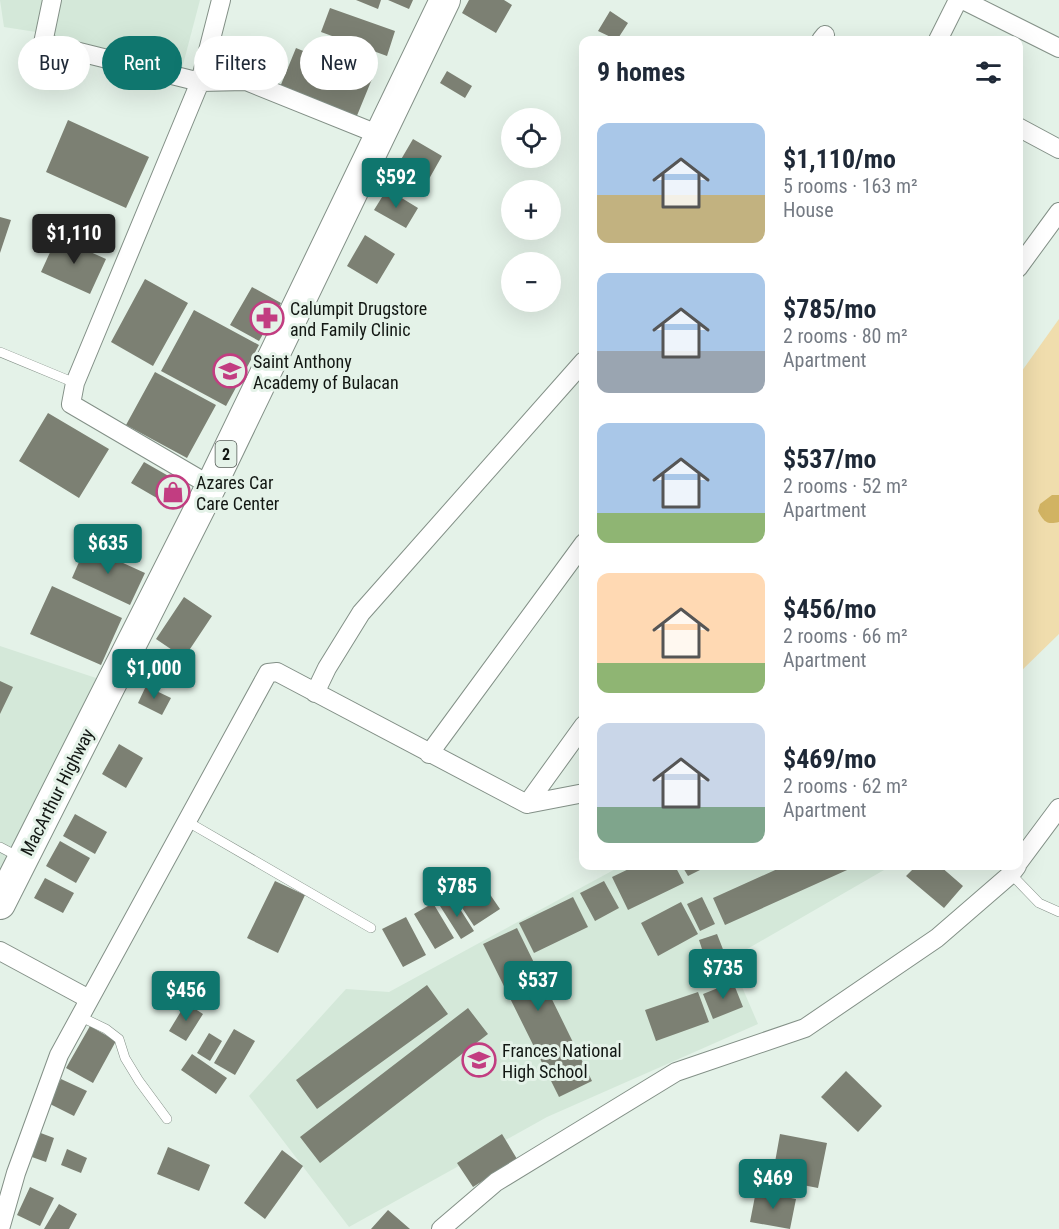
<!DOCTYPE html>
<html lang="en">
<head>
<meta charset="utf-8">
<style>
	:root { --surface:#fff; --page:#f2f2f3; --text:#1f2937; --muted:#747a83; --accent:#0f766e }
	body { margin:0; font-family:"Roboto Condensed",sans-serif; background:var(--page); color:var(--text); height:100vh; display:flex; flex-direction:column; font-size:22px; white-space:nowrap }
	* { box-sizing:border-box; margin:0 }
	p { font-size:20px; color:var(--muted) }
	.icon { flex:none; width:33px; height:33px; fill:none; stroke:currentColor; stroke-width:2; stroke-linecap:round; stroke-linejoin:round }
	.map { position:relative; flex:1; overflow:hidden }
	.side { position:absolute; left:579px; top:36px; width:444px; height:834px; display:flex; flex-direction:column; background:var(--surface); border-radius:12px; box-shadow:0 6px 24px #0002 }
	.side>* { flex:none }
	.top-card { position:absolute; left:18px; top:36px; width:471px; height:54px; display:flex; gap:12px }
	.fabs { position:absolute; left:501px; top:108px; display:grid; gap:12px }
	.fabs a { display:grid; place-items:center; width:60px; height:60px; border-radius:50%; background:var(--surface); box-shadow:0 6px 24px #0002; font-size:30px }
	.price { position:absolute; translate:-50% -51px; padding:0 14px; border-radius:6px; background:var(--accent); color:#fff; font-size:20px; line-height:39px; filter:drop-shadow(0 2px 3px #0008) }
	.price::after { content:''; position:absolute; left:50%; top:36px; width:18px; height:14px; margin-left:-9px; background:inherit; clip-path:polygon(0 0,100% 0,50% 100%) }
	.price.active { background:#222; color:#fff }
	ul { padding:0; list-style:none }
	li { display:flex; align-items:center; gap:18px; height:150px; padding:0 18px }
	li span { display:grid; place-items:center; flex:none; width:168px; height:120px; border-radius:12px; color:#555 }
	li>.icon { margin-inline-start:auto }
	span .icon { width:72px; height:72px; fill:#fffc; stroke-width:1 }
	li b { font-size:26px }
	h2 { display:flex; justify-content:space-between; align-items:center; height:72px; padding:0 18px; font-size:26px }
	.pill { padding:0 21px; border-radius:27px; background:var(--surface); box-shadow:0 6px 24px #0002; font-size:21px; line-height:54px }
	.pill.active { background:var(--accent); color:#fff }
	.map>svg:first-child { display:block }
	.built { fill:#d4e8d9 }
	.green { fill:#f0ddad }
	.forest { fill:#d1b363 }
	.building { fill:#7c8073 }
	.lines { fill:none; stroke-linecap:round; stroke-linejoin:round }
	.service-casing { stroke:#839087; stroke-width:10 }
	.minor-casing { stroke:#839087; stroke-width:20 }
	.trunk-casing { stroke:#839087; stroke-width:32 }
	.service { stroke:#fff; stroke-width:9 }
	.minor { stroke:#fff; stroke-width:18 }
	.trunk { stroke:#fff; stroke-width:30 }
	.labels { text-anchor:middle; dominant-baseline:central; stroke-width:6; stroke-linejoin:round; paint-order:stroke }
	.shield { fill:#e4f2e8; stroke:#515953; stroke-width:1.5 }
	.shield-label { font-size:16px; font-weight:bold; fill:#121713 }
	.poi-label { font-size:18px; fill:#121713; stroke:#e4f2e8; text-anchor:start }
	.street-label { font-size:18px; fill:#121713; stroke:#e4f2e8 }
</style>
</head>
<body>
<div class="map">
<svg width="1059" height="1229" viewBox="0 0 1059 1229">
	<rect width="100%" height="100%" fill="#e4f2e8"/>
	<path class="built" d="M 0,0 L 43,0 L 36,32 L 4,27 Z
		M 57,0 L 200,0 L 180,76 L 48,40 Z
		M 0,646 L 99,679 L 0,876 Z
		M 621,866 L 881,866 L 884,870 L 730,959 L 758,1024 L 547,1117 L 349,1227 L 249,1096 L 346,989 L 389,992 Z"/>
	<path class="green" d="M 1059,319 L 1059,634 L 1019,673 L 1019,375 Z"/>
	<path class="forest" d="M 1052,495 L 1059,495 L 1059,522 C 1047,525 1044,522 1038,511 L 1040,504 Z"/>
	<path class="building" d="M 356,0 L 381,0 L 378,9 Z
		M 388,0 L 413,0 L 409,9 Z
		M 469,0 L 504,0 L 512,5 L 496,33 L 462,13 Z
		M 330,8 L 395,31 L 387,56 L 321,32 Z
		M 610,11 L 628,23 L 617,40 L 598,31 Z
		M 296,48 L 372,79 L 356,118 L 280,87 Z
		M 447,71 L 472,86 L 465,98 L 440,83 Z
		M 68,120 L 149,157 L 126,208 L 46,172 Z
		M 413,139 L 442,156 L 425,186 L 396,168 Z
		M 387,189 L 418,208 L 406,228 L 374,210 Z
		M 0,217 L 11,220 L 0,253 Z
		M 365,235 L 395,254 L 377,284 L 347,266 Z
		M 57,237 L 106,259 L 90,294 L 41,272 Z
		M 145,279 L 188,303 L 153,366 L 111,342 Z
		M 252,287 L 281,303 L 259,341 L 230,325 Z
		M 194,310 L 259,345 L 226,406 L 161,371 Z
		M 155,372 L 216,405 L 187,458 L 126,425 Z
		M 48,413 L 109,449 L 79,498 L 19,461 Z
		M 144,462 L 186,486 L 174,508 L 131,483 Z
		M 86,546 L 145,573 L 130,605 L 72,578 Z
		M 52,586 L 122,618 L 101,665 L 30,634 Z
		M 184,597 L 212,616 L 184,658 L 156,639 Z
		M 0,681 L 13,687 L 0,714 Z
		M 146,686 L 171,698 L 162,715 L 138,703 Z
		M 119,744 L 143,758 L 126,788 L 102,774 Z
		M 75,814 L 107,832 L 95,854 L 63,836 Z
		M 60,841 L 90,858 L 76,883 L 46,866 Z
		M 635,866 L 675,866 L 684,883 L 628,910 L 612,877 Z
		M 682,866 L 708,866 L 688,876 Z
		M 784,866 L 856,866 L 725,925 L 713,898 Z
		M 916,866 L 940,866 L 963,886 L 944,908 L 906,876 Z
		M 476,874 L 500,909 L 474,926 L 451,891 Z
		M 45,878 L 74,893 L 63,913 L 34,898 Z
		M 275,881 L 305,895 L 278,953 L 247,938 Z
		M 604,881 L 619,908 L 595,921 L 580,893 Z
		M 573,897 L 588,927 L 534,953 L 519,923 Z
		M 702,897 L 715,924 L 700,931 L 687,904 Z
		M 453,898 L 474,931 L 461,939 L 440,906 Z
		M 681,902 L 698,934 L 658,956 L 641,923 Z
		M 433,903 L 454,938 L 435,949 L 414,914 Z
		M 406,917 L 426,955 L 403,967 L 382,929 Z
		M 517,928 L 592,1081 L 559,1097 L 483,944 Z
		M 717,934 L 726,957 L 707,964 L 699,940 Z
		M 725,961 L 732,976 L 704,988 L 698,972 Z
		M 733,982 L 743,1007 L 713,1019 L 703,994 Z
		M 427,985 L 448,1014 L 317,1109 L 296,1080 Z
		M 698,992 L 709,1022 L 656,1041 L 645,1010 Z
		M 186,1003 L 203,1014 L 186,1041 L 169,1031 Z
		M 468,1008 L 488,1034 L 320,1163 L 300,1137 Z
		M 90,1026 L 116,1041 L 93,1083 L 66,1068 Z
		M 234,1029 L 255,1041 L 235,1075 L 214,1063 Z
		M 209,1033 L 222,1041 L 210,1061 L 197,1053 Z
		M 192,1054 L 227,1078 L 216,1094 L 181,1070 Z
		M 846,1071 L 882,1106 L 858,1132 L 821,1097 Z
		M 61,1079 L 87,1091 L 74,1116 L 48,1103 Z
		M 38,1132 L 54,1138 L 46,1162 L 29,1156 Z
		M 502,1134 L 517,1159 L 473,1187 L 457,1163 Z
		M 780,1134 L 827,1143 L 818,1188 L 772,1179 Z
		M 168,1147 L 210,1165 L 199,1191 L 157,1174 Z
		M 67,1149 L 87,1158 L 81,1173 L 61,1165 Z
		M 282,1150 L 303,1166 L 265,1219 L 244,1203 Z
		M 30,1187 L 54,1198 L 40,1226 L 17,1215 Z
		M 756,1191 L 796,1199 L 790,1229 L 750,1222 Z
		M 59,1204 L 77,1214 L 69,1229 L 44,1229 Z
		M 388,1210 L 410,1229 L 371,1229 Z"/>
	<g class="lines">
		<g class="service-casing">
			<path id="service" d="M 0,352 L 75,383
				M 188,822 L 371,928
				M 0,847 L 21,858
				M 1011,874 L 1039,903 L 1059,912
				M 79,1016 L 106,1029 L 119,1039 L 125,1058 L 139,1081 L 167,1119"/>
		</g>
		<g class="minor-casing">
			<path id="minor" d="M 52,0 L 43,43 L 200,82 L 246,81 L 380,135
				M 963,0 L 1059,48
				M 821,40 L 825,35
				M 938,40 L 958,0
				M 1018,127 L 1059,149
				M 1018,268 L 1059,212
				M 211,486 L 71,404 L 75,383 L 200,82 L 221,0
				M 315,693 L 327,668 L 361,613 L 584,361
				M 429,754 L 584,543
				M 527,804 L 584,725
				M 1018,863 L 1059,808
				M 0,951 L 89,999
				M 0,1229 L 16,1173 L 59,1055 L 268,673 L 277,672 L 527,804 L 584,793
				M 441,1229 L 496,1182 L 676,1072 L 805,1028 L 937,938 L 1011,874 L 1017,866"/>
		</g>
		<g class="trunk-casing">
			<path id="trunk" d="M 0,904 L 211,486 L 445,0"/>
		</g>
		<use href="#service" class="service"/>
		<use href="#minor" class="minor"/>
		<use href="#trunk" class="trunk"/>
	</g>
	<defs>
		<g id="pharmacy-ring" transform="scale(1.725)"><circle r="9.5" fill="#e4f2e8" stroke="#c23d81" stroke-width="1.5"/><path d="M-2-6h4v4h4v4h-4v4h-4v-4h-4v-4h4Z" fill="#c23d81"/></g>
		<g id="school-ring" transform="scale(1.725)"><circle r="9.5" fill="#e4f2e8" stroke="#c23d81" stroke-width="1.5"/><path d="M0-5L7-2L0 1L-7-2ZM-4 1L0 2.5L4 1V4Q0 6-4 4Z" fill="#c23d81"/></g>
		<g id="shop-ring" transform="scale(1.725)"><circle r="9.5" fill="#e4f2e8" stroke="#c23d81" stroke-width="1.5"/><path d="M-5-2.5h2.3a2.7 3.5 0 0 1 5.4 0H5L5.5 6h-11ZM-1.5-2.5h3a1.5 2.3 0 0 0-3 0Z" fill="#c23d81"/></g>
	</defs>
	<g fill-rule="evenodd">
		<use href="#pharmacy-ring" x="267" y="318"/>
		<use href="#school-ring" x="230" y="371"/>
		<use href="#shop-ring" x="173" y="492"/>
		<use href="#school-ring" x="479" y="1060"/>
	</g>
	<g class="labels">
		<rect class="shield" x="215.5" y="441" width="21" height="26" rx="4.5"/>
		<g class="shield-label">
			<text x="226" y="454">2</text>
		</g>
		<g class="poi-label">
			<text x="290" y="308">Calumpit Drugstore<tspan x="290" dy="21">and Family Clinic</tspan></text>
			<text x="253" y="361">Saint Anthony<tspan x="253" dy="21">Academy of Bulacan</tspan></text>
			<text x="196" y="482">Azares Car<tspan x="196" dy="21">Care Center</tspan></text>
			<text x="502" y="1050">Frances National<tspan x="502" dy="21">High School</tspan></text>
		</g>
		<g class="street-label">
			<text transform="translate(57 792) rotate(-63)">MacArthur Highway</text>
		</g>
	</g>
</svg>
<div class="fabs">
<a><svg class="icon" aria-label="locate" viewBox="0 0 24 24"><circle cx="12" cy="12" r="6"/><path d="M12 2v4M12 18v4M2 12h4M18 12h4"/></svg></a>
<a>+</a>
<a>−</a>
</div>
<b class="price" style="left:396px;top:209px">$592</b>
<b class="price active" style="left:74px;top:265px">$1,110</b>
<b class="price" style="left:108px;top:575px">$635</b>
<b class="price" style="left:154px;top:700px">$1,000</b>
<b class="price" style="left:457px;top:918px">$785</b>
<b class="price" style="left:723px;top:1000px">$735</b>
<b class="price" style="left:538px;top:1012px">$537</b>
<b class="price" style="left:186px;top:1022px">$456</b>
<b class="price" style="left:773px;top:1210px">$469</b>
<div class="top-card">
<a class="pill">Buy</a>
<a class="pill active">Rent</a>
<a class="pill">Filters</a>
<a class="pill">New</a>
</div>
<section class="side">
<h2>9 homes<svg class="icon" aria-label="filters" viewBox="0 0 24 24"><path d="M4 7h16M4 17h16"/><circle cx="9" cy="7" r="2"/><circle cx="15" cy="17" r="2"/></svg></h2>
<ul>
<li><span style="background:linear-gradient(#a9c7e8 60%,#c2b280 0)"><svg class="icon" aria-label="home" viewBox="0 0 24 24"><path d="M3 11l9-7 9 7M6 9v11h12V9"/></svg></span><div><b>$1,110/mo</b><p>5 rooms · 163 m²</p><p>House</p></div></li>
<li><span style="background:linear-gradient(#a9c7e8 65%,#9aa5b1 0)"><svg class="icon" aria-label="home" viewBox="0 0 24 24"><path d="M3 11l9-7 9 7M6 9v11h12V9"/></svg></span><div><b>$785/mo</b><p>2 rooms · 80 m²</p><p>Apartment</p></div></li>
<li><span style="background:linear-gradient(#a9c7e8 75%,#8fb573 0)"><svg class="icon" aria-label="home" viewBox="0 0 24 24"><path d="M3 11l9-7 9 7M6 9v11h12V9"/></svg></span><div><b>$537/mo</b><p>2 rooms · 52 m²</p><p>Apartment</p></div></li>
<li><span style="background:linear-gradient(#ffd9b3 75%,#8fb573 0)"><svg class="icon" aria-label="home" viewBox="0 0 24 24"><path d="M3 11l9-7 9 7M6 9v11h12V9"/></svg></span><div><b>$456/mo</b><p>2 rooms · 66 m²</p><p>Apartment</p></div></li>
<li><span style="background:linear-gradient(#c9d6e8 70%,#7fa58c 0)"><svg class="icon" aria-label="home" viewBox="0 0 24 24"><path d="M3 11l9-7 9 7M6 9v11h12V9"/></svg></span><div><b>$469/mo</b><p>2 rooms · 62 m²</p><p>Apartment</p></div></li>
</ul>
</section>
</div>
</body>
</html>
